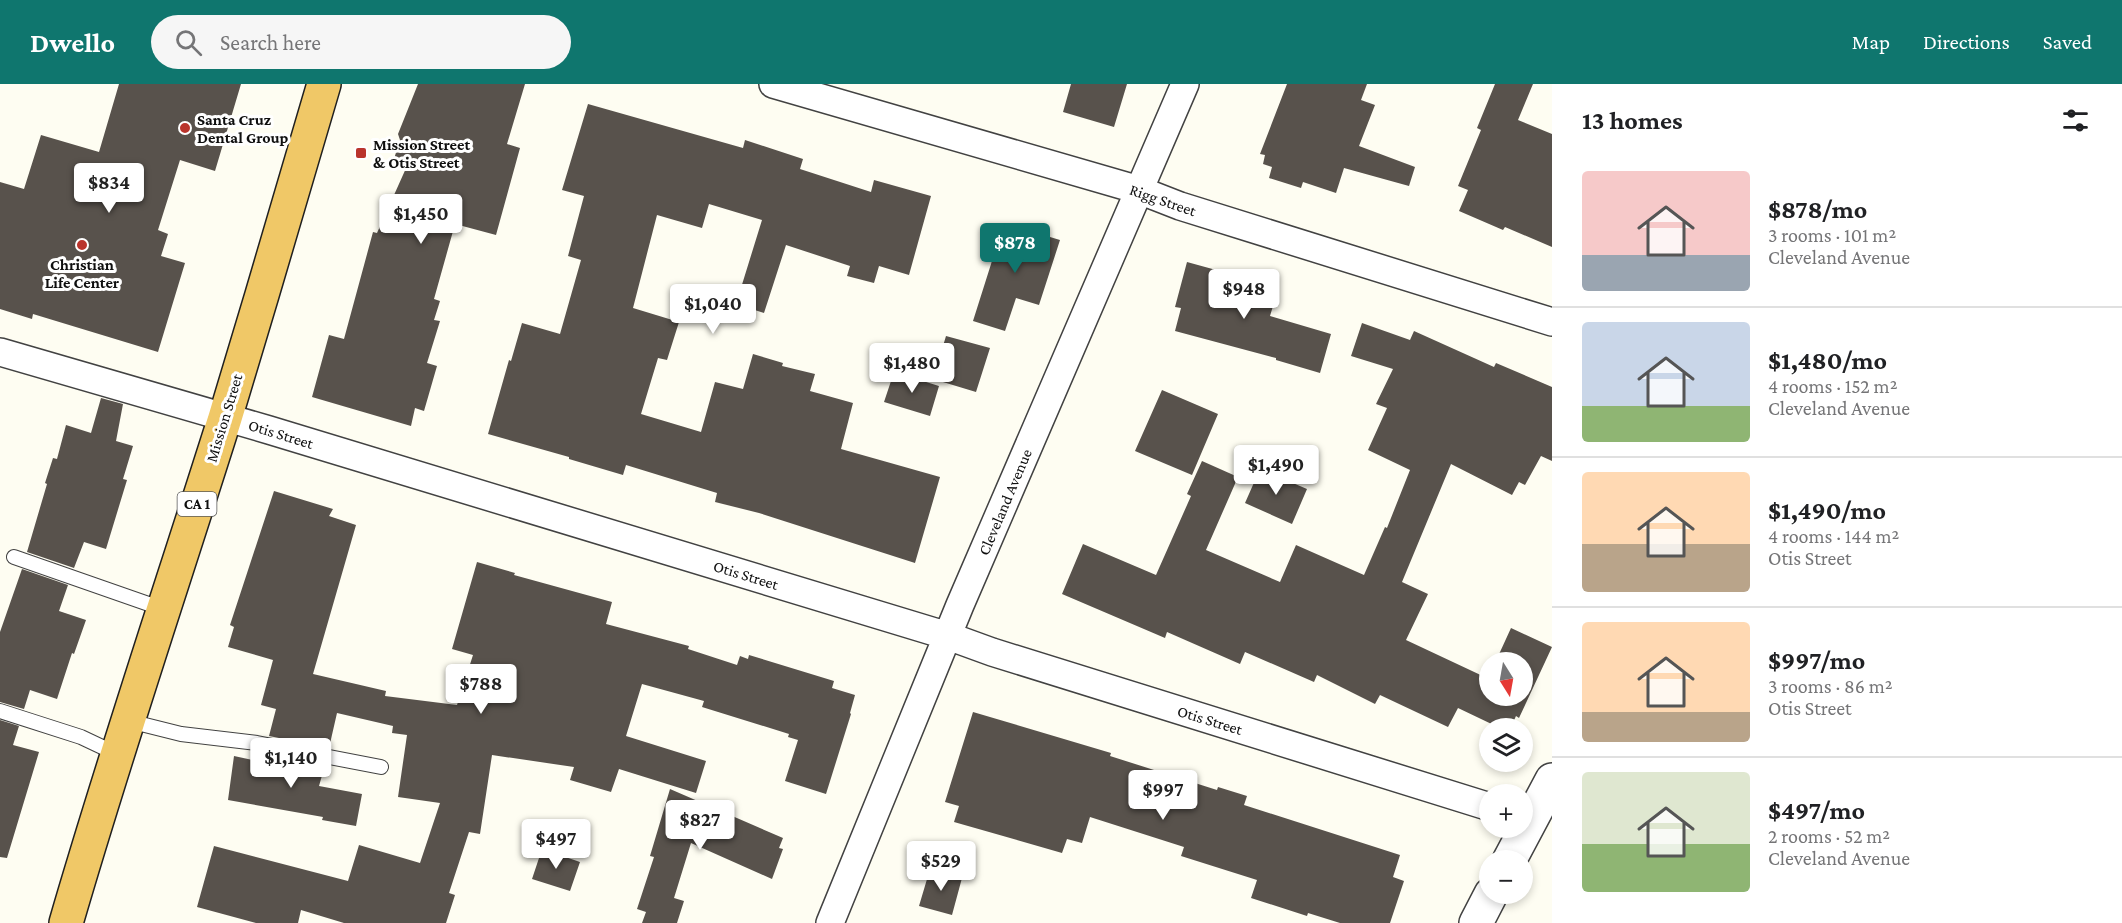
<!DOCTYPE html>
<html lang="en">
<head>
<meta charset="utf-8">
<style>
	:root { --surface:#fff; --page:#f6f6f6; --text:#202124; --muted:#757577; --line:#e0e0e0; --accent:#0f766e }
	body { margin:0; font-family:"Crimson Pro",serif; background:var(--page); color:var(--text); height:100vh; display:flex; flex-direction:column; font-size:22px; white-space:nowrap }
	* { box-sizing:border-box; margin:0 }
	p { font-size:20px; color:var(--muted) }
	.icon { flex:none; width:33px; height:33px; fill:none; stroke:currentColor; stroke-width:2; stroke-linecap:round; stroke-linejoin:round }
	.map { position:relative; flex:1; overflow:hidden }
	.details { display:flex; flex-direction:column; background:var(--surface); width:570px }
	.details>* { flex:none }
	.needle { width:39px; rotate:169deg }
	.fabs { position:absolute; left:1479px; top:568px; display:grid; gap:12px }
	.fabs a { display:grid; place-items:center; width:54px; height:54px; border-radius:50%; background:var(--surface); box-shadow:0 3px 9px #0003; font-size:30px }
	.price { position:absolute; translate:-50% -51px; padding:0 14px; border-radius:6px; background:#fff; color:#222; font-size:20px; line-height:39px; filter:drop-shadow(0 2px 3px #0008) }
	.price::after { content:''; position:absolute; left:50%; top:36px; width:18px; height:14px; margin-left:-9px; background:inherit; clip-path:polygon(0 0,100% 0,50% 100%) }
	.price.selected { background:var(--accent); color:#fff }
	ul { padding:0; list-style:none }
	li { display:flex; align-items:center; gap:18px; height:150px; padding:0 30px }
	li+li { border-top:2px solid var(--line) }
	li span { display:grid; place-items:center; flex:none; width:168px; height:120px; border-radius:6px; color:#555 }
	li>.icon { margin-inline-start:auto }
	span .icon { width:72px; height:72px; fill:#fffc; stroke-width:1 }
	li b { font-size:26px }
	h2 { display:flex; justify-content:space-between; align-items:center; height:72px; padding:0 30px; font-size:26px }
	header { display:flex; align-items:center; gap:36px; box-sizing:border-box; height:84px; padding:0 30px; background:var(--accent); color:#fff }
	header strong { font-size:28px }
	nav { display:flex; gap:33px; margin-inline-start:auto; font-size:21px }
	.search { width:420px; height:54px; background:var(--page); display:flex; align-items:center; gap:15px; box-sizing:border-box; padding:0 21px; border-radius:33px; color:var(--muted); font-size:22px }
	main { display:flex; flex:1; min-height:0 }
	.map>svg:first-child { display:block }
	.building { fill:#58524c }
	.lines { fill:none; stroke-linecap:round; stroke-linejoin:round }
	.service-casing { stroke:#424242; stroke-width:16 }
	.minor-casing { stroke:#424242; stroke-width:30 }
	.tertiary-casing { stroke:#424242; stroke-width:36 }
	.trunk-casing { stroke:#202020; stroke-width:36 }
	.service { stroke:#fff; stroke-width:14 }
	.minor { stroke:#fff; stroke-width:27 }
	.tertiary { stroke:#fff; stroke-width:33 }
	.trunk { stroke:#f0c867; stroke-width:33 }
	.poi-dot { fill:#ba342c; stroke:#fff; stroke-width:2 }
	.labels { text-anchor:middle; dominant-baseline:central; stroke-width:6; stroke-linejoin:round; paint-order:stroke }
	.shield { fill:#fff; stroke:#575757; stroke-width:1.5 }
	.shield-label { font-size:15px; font-weight:bold; fill:#0f0f0f }
	.poi-label { font-size:16px; font-weight:bold; fill:#0f0f0f; stroke:#fff; text-anchor:start }
	.street-label { font-size:16px; fill:#0f0f0f; stroke:#fff }
</style>
</head>
<body>
<header>
<strong>Dwello</strong>
<div class="search"><svg class="icon" aria-label="search" viewBox="0 0 24 24"><circle cx="10" cy="10" r="6"/><path d="M15 15l6 6"/></svg>Search here</div>
<nav><a>Map</a><a>Directions</a><a>Saved</a></nav>
</header>
<main>
<div class="map">
<svg width="1552" height="839" viewBox="0 0 1552 839">
	<rect width="100%" height="100%" fill="#fefdf2"/>
	<path class="building" d="M 119,0 L 241,0 L 215,87 L 180,76 L 158,146 L 168,150 L 161,172 L 185,179 L 158,268 L 33,230 L 32,235 L 0,225 L 0,98 L 24,105 L 41,51 L 99,68 Z
		M 418,0 L 525,0 L 507,60 L 520,64 L 496,151 L 455,140 L 434,215 L 440,217 L 434,236 L 440,237 L 427,279 L 437,282 L 424,327 L 415,324 L 411,342 L 312,313 L 329,251 L 344,255 L 373,148 L 377,149 L 407,82 L 393,78 L 400,56 L 398,50 Z
		M 1071,0 L 1127,0 L 1114,43 L 1063,28 Z
		M 1287,0 L 1367,0 L 1361,16 L 1375,21 L 1359,62 L 1415,83 L 1409,102 L 1344,84 L 1336,109 L 1303,98 L 1301,104 L 1269,94 L 1272,83 L 1263,80 L 1265,71 L 1260,70 Z
		M 1495,0 L 1533,0 L 1518,36 L 1552,50 L 1552,163 L 1505,143 L 1503,146 L 1459,127 L 1468,106 L 1458,102 L 1481,46 L 1477,44 Z
		M 588,20 L 743,64 L 745,56 L 803,75 L 800,85 L 871,108 L 874,96 L 931,112 L 909,191 L 879,182 L 874,199 L 847,192 L 850,182 L 786,161 L 764,229 L 736,220 L 762,136 L 709,120 L 702,144 L 657,131 L 633,224 L 679,238 L 667,276 L 658,274 L 641,330 L 701,348 L 715,298 L 743,305 L 753,270 L 783,279 L 782,282 L 815,290 L 810,307 L 853,319 L 841,365 L 940,393 L 915,479 L 759,429 L 715,418 L 717,409 L 626,381 L 623,391 L 569,375 L 569,373 L 488,350 L 509,276 L 511,277 L 522,239 L 560,250 L 581,176 L 568,172 L 584,112 L 562,106 Z
		M 1004,139 L 1060,156 L 1039,221 L 1016,214 L 1005,247 L 973,237 Z
		M 1187,178 L 1227,189 L 1225,198 L 1276,212 L 1270,232 L 1331,250 L 1320,289 L 1276,276 L 1276,274 L 1175,247 L 1181,224 L 1175,223 Z
		M 1362,239 L 1410,256 L 1414,247 L 1494,283 L 1496,279 L 1552,303 L 1552,377 L 1541,372 L 1525,401 L 1519,398 L 1512,411 L 1451,380 L 1402,498 L 1428,510 L 1406,556 L 1487,594 L 1490,590 L 1490,612 L 1522,612 L 1522,579 L 1495,579 L 1511,544 L 1552,563 L 1519,634 L 1516,632 L 1510,645 L 1502,645 L 1458,624 L 1448,643 L 1380,611 L 1375,620 L 1317,591 L 1314,598 L 1245,568 L 1240,580 L 1167,548 L 1165,554 L 1062,510 L 1083,460 L 1156,491 L 1191,412 L 1187,410 L 1202,377 L 1238,393 L 1206,466 L 1280,498 L 1296,461 L 1364,491 L 1385,443 L 1387,444 L 1410,386 L 1368,366 L 1387,324 L 1376,320 L 1393,285 L 1351,272 Z
		M 946,252 L 990,264 L 976,308 L 933,295 Z
		M 894,288 L 939,302 L 930,332 L 884,318 Z
		M 1162,306 L 1218,330 L 1192,391 L 1135,367 Z
		M 101,314 L 123,320 L 116,357 L 133,362 L 123,395 L 127,396 L 106,465 L 84,458 L 74,484 L 27,468 L 47,400 L 45,399 L 53,374 L 57,375 L 66,341 L 91,349 Z
		M 1260,385 L 1307,405 L 1292,440 L 1245,419 Z
		M 274,407 L 333,425 L 329,432 L 356,441 L 313,590 L 386,607 L 385,612 L 457,621 L 473,571 L 452,565 L 477,478 L 515,489 L 514,491 L 612,518 L 606,540 L 689,562 L 688,565 L 737,581 L 740,572 L 748,575 L 749,571 L 834,597 L 832,604 L 855,611 L 850,629 L 851,630 L 826,710 L 785,697 L 798,656 L 788,653 L 789,650 L 702,623 L 704,617 L 642,600 L 626,652 L 706,677 L 696,709 L 619,685 L 611,708 L 570,696 L 574,683 L 492,671 L 480,750 L 469,748 L 449,809 L 455,811 L 446,839 L 344,839 L 301,826 L 298,839 L 256,839 L 197,823 L 214,762 L 348,797 L 359,761 L 420,779 L 440,719 L 398,713 L 407,651 L 392,649 L 393,642 L 337,629 L 329,664 L 269,652 L 276,625 L 261,621 L 273,576 L 228,563 L 234,543 L 230,541 Z
		M 22,485 L 68,501 L 59,527 L 86,536 L 74,570 L 72,569 L 57,615 L 30,606 L 24,625 L 0,618 L 0,548 Z
		M 973,628 L 1111,669 L 1110,672 L 1217,706 L 1218,703 L 1247,712 L 1244,721 L 1400,771 L 1393,793 L 1404,797 L 1390,839 L 1340,839 L 1308,829 L 1307,832 L 1251,814 L 1257,796 L 1181,772 L 1184,763 L 1090,733 L 1082,759 L 1067,755 L 1062,769 L 954,738 L 959,722 L 945,718 Z
		M 0,636 L 19,642 L 13,661 L 39,668 L 7,774 L 0,773 Z
		M 264,670 L 325,681 L 319,702 L 362,710 L 356,742 L 322,736 L 323,733 L 228,716 L 234,672 L 262,678 Z
		M 670,705 L 783,754 L 779,764 L 783,765 L 772,795 L 691,759 L 674,814 L 684,817 L 677,839 L 642,839 L 646,828 L 637,825 L 654,773 L 650,772 Z
		M 542,765 L 580,778 L 570,807 L 532,795 Z
		M 930,785 L 962,794 L 952,831 L 919,822 Z"/>
	<g class="lines">
		<g class="service-casing">
			<path id="service" d="M 14,473 L 163,525
				M 0,627 L 81,653 L 117,670
				M 129,637 L 181,650 L 257,659 L 381,683"/>
		</g>
		<g class="minor-casing">
			<path id="minor" d="M 773,0 L 1139,106 L 1180,122 L 1552,238
				M 0,268 L 269,346 L 948,552 L 992,568 L 1490,723
				M 830,839 L 960,521 L 1185,0"/>
		</g>
		<g class="tertiary-casing">
			<path id="tertiary" d="M 1509,777 L 1552,696
				M 1476,839 L 1491,810"/>
		</g>
		<g class="trunk-casing">
			<path id="trunk" d="M 66,839 C 115,670 172,502 225,334 C 259,223 291,111 324,0"/>
		</g>
		<use href="#service" class="service"/>
		<use href="#minor" class="minor"/>
		<use href="#tertiary" class="tertiary"/>
		<use href="#trunk" class="trunk"/>
	</g>
	<g class="poi-dot">
		<circle cx="185" cy="44" r="6"/>
		<rect x="355" y="63" width="12" height="12" rx="3"/>
		<circle cx="82" cy="161" r="6"/>
	</g>
	<g class="labels">
		<rect class="shield" x="177.5" y="408" width="39" height="24" rx="4.5"/>
		<g class="shield-label">
			<text x="197" y="420">CA 1</text>
		</g>
		<g class="poi-label">
			<text x="197" y="35">Santa Cruz<tspan x="197" dy="18">Dental Group</tspan></text>
			<text x="373" y="60">Mission Street<tspan x="373" dy="18">&amp; Otis Street</tspan></text>
			<text x="82" y="180" text-anchor="middle">Christian<tspan x="82" dy="18">Life Center</tspan></text>
		</g>
		<g class="street-label">
			<text transform="translate(1163 116) rotate(19)">Rigg Street</text>
			<text transform="translate(224 334) rotate(-73)">Mission Street</text>
			<text transform="translate(281 350) rotate(17)">Otis Street</text>
			<text transform="translate(1005 418) rotate(-67)">Cleveland Avenue</text>
			<text transform="translate(746 491) rotate(17)">Otis Street</text>
			<text transform="translate(1210 636) rotate(17)">Otis Street</text>
		</g>
	</g>
</svg>
<div class="fabs">
<a><svg class="needle" viewBox="-14 -14 28 28"><path d="M0-13l5 13h-10z" fill="#e53935"/><path d="M0 13l5-13h-10z" fill="#757577"/></svg></a>
<a><svg class="icon" aria-label="layers" viewBox="0 0 24 24"><path d="M12 4l9 5-9 5-9-5zM3 14l9 5 9-5"/></svg></a>
<a>+</a>
<a>−</a>
</div>
<b class="price" style="left:109px;top:130px">$834</b>
<b class="price" style="left:421px;top:161px">$1,450</b>
<b class="price selected" style="left:1015px;top:190px">$878</b>
<b class="price" style="left:1244px;top:236px">$948</b>
<b class="price" style="left:713px;top:251px">$1,040</b>
<b class="price" style="left:912px;top:310px">$1,480</b>
<b class="price" style="left:1276px;top:412px">$1,490</b>
<b class="price" style="left:481px;top:631px">$788</b>
<b class="price" style="left:291px;top:705px">$1,140</b>
<b class="price" style="left:1163px;top:737px">$997</b>
<b class="price" style="left:700px;top:767px">$827</b>
<b class="price" style="left:556px;top:786px">$497</b>
<b class="price" style="left:941px;top:808px">$529</b>
</div>
<section class="details">
<h2>13 homes<svg class="icon" aria-label="filters" viewBox="0 0 24 24"><path d="M4 7h16M4 17h16"/><circle cx="9" cy="7" r="2"/><circle cx="15" cy="17" r="2"/></svg></h2>
<ul>
<li><span style="background:linear-gradient(#f6c9c9 70%,#9aa5b1 0)"><svg class="icon" aria-label="home" viewBox="0 0 24 24"><path d="M3 11l9-7 9 7M6 9v11h12V9"/></svg></span><div><b>$878/mo</b><p>3 rooms · 101 m²</p><p>Cleveland Avenue</p></div></li>
<li><span style="background:linear-gradient(#c9d6e8 70%,#8fb573 0)"><svg class="icon" aria-label="home" viewBox="0 0 24 24"><path d="M3 11l9-7 9 7M6 9v11h12V9"/></svg></span><div><b>$1,480/mo</b><p>4 rooms · 152 m²</p><p>Cleveland Avenue</p></div></li>
<li><span style="background:linear-gradient(#ffd9b3 60%,#b9a48a 0)"><svg class="icon" aria-label="home" viewBox="0 0 24 24"><path d="M3 11l9-7 9 7M6 9v11h12V9"/></svg></span><div><b>$1,490/mo</b><p>4 rooms · 144 m²</p><p>Otis Street</p></div></li>
<li><span style="background:linear-gradient(#ffd9b3 75%,#b9a48a 0)"><svg class="icon" aria-label="home" viewBox="0 0 24 24"><path d="M3 11l9-7 9 7M6 9v11h12V9"/></svg></span><div><b>$997/mo</b><p>3 rooms · 86 m²</p><p>Otis Street</p></div></li>
<li><span style="background:linear-gradient(#dfe7d0 60%,#8fb573 0)"><svg class="icon" aria-label="home" viewBox="0 0 24 24"><path d="M3 11l9-7 9 7M6 9v11h12V9"/></svg></span><div><b>$497/mo</b><p>2 rooms · 52 m²</p><p>Cleveland Avenue</p></div></li>
</ul>
</section>
</main>
</body>
</html>
